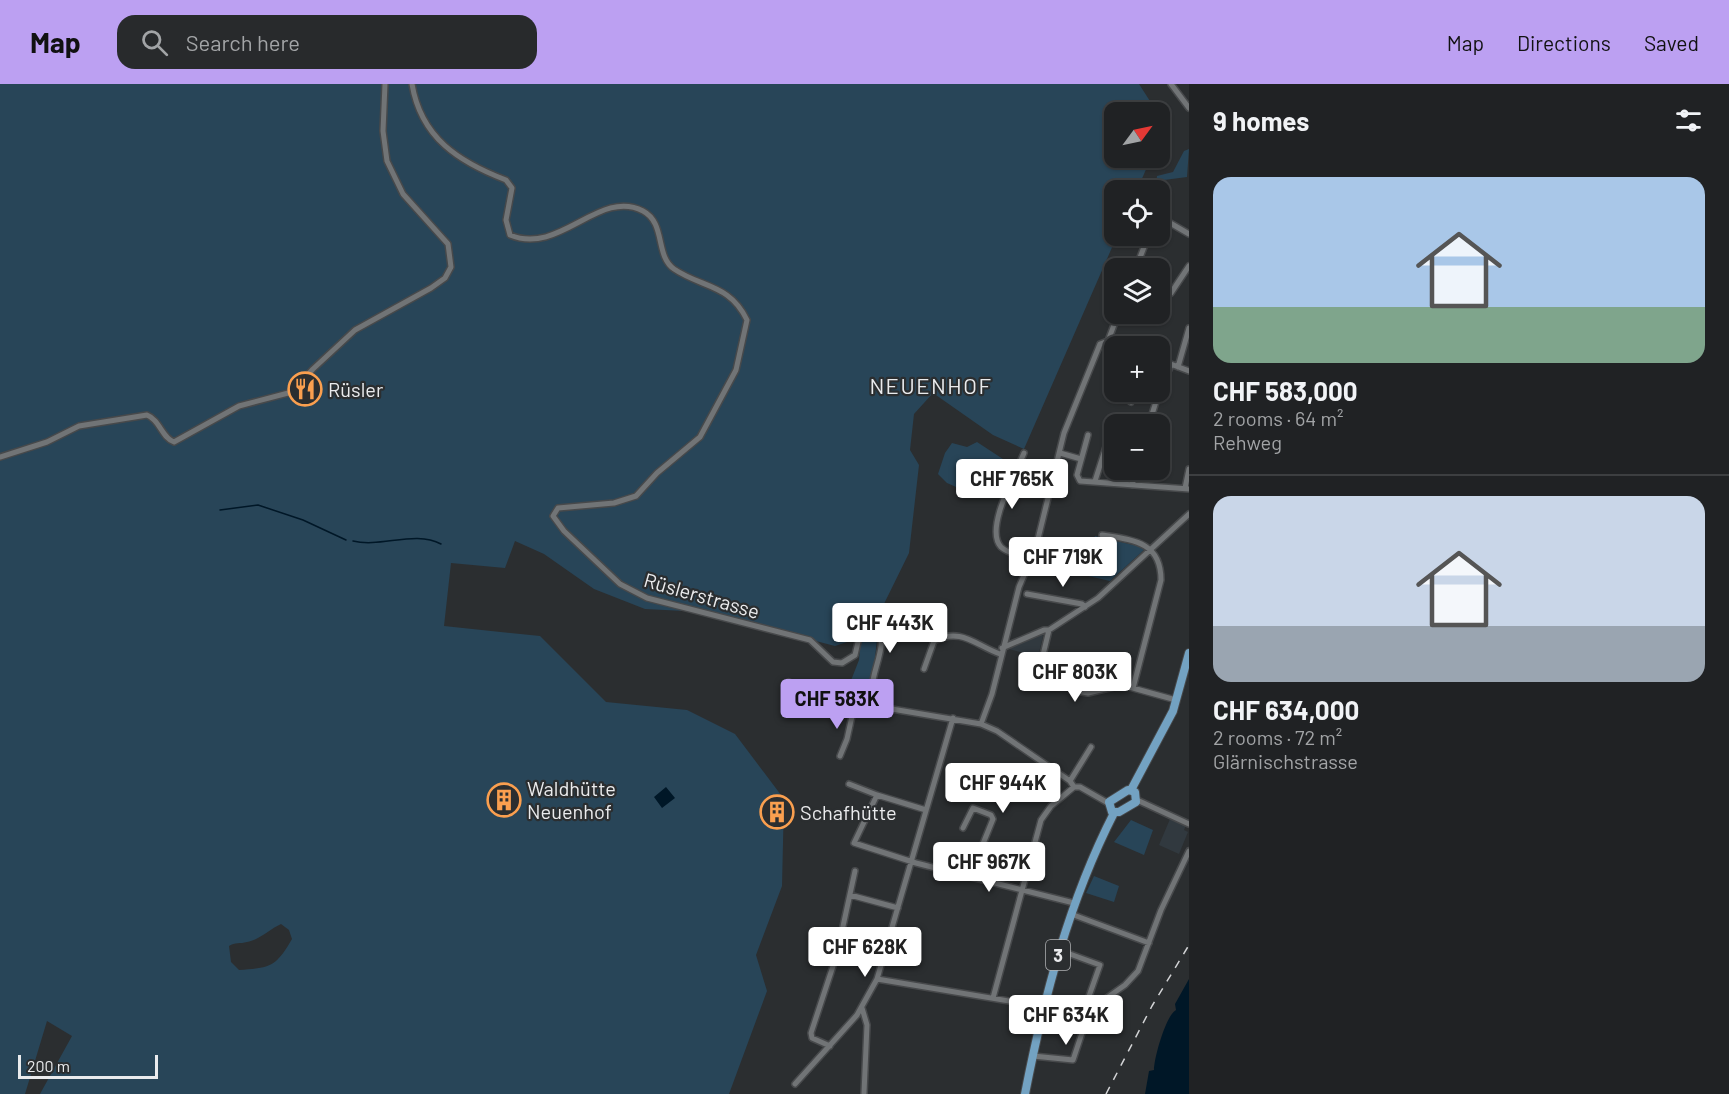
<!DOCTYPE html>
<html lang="en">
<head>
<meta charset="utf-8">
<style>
	:root { --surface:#202224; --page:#282a2c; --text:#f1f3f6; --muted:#a2a4a6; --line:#3d3f41; --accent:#bca0f2 }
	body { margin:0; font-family:Barlow,sans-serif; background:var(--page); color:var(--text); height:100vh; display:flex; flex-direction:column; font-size:22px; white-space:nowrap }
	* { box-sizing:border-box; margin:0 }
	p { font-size:20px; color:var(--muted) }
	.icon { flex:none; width:33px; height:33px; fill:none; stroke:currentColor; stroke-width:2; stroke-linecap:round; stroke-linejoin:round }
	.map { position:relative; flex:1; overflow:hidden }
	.panel { display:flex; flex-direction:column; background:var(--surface); width:540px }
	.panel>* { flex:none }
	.needle { width:39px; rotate:57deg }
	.tools { position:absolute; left:1104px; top:18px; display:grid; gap:12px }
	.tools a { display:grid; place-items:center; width:66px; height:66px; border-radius:12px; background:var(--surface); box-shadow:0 2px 4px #0004,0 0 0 2px var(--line); font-size:30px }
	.scale { position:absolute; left:18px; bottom:15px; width:140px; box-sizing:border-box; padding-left:6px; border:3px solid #eaebed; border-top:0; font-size:16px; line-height:21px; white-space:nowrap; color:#eaebed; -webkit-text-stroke:4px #2b2e30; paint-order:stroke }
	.price { position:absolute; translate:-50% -51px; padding:0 14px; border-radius:6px; background:#fff; color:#222; font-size:20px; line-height:39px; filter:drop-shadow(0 2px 3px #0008) }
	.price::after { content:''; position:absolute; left:50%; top:36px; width:18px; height:14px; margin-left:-9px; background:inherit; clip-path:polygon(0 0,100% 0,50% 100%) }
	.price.on { background:var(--accent); color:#111 }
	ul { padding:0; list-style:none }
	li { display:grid; align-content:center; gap:12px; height:318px; padding:0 24px }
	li+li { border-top:2px solid var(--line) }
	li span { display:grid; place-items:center; height:186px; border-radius:18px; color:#555 }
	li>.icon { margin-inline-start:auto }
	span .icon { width:108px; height:108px; fill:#fffc; stroke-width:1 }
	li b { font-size:26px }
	h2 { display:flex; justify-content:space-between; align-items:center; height:72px; padding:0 24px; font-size:26px }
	header { display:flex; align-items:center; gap:36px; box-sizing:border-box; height:84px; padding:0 30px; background:var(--accent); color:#111 }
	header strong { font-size:28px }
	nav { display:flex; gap:33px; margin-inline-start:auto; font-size:21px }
	.search { width:420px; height:54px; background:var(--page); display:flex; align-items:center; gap:15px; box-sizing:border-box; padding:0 21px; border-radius:18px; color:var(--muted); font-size:22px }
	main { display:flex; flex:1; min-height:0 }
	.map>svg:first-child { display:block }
	.built { fill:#31393f }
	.green { fill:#284558; fill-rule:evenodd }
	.water { fill:#001727 }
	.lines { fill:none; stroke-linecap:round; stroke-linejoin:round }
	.stream { stroke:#001727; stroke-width:1.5 }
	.street-casing { stroke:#47494b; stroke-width:8 }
	.primary-casing { stroke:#47494b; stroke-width:10 }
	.street { stroke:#717476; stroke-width:5 }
	.primary { stroke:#73a2c2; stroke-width:8 }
	.rail { stroke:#d2d3d5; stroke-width:1.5; stroke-dasharray:8 8; stroke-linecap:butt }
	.labels { text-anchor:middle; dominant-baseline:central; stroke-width:4.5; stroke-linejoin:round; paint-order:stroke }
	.shield { fill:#2b2e30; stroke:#b1b2b4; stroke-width:1.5 }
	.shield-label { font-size:18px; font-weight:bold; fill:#eaebed }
	.poi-label { font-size:20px; fill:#eaebed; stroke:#2b2e30; text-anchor:start }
	.street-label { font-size:20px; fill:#eaebed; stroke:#2b2e30 }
	.quarter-label { font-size:22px; letter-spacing:1.5px; fill:#eaebed; stroke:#2b2e30 }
</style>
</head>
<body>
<header>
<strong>Map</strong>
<div class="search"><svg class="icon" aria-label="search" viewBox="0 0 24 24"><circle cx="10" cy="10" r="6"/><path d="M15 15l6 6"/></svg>Search here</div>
<nav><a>Map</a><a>Directions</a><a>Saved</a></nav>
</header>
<main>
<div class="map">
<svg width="1189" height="1010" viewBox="0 0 1189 1010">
	<rect width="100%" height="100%" fill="#2b2e30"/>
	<path class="built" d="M 1041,548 L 1043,552 L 1038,573 L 1009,565 Z
		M 1170,735 L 1186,741 L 1184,746 L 1188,748 L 1179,770 L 1159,761 Z"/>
	<path class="green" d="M 0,0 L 1139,0 L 1157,28 L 1114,28 L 1114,74 L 1151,74 L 1137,106 L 1114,106 L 1114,152 L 1117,152 L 1024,365 L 993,351 L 933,309 L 914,330 L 910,366 L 919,381 L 909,469 L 880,528 L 872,601 L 850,599 L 859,576 L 861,552 L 854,551 L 847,558 L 835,562 L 704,528 L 645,525 L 594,505 L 544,470 L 515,457 L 505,484 L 451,479 L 444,542 L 540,552 L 606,618 L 687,626 L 735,650 L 784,715 L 782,802 L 756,871 L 767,907 L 729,1010 L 40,1010 L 72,952 L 47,937 L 25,1010 L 0,1010 ZM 281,840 L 289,846 L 292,855 C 276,883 270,884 239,886 L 231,878 L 229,862 C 235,858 240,860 247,858 C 259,856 270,845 281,840 Z
		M 1189,65 L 1187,93 L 1164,96 L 1156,102 L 1157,92 L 1173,88 L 1184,67 Z
		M 977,358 L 1006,377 L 987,412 L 981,414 L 947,399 L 938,390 L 945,369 L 952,359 L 967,363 Z
		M 1095,452 L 1146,464 L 1110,497 L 1084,491 Z
		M 1131,736 L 1153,746 L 1144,771 L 1114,758 Z
		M 1094,792 L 1119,802 L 1114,818 L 1086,809 Z"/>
	<path class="water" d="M 666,703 L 675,714 L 662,724 L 654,713 Z
		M 1189,895 L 1189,1010 L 1145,1010 L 1149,987 L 1154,986 C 1154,974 1166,931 1176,926 L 1175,920 Z"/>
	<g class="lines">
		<path class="stream" d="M 220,426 L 258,421 L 303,436 L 346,456
			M 353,457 C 381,464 415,446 441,460"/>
		<g class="street-casing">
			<path id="street" d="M 412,0 C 421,54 459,78 506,96 L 512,104 L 506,136 L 510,151 C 560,172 599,104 643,127 C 666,139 655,172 674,185 C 702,204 730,200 747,236 L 736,286 L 700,353 L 657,389 L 636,412 L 614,419 L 558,424 L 553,432 L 564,447 L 620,500 L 647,514 L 810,556 L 833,578 L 842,579 L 855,571 L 861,545 L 867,541 L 877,544 C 893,566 857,603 880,623
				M 1171,0 L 1189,24
				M 1168,128 L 1165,136 L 1189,150
				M 1136,184 L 1144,163
				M 1171,209 L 1189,182
				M 1118,230 L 1108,257 L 1122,262
				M 1160,276 L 1189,287
				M 1178,283 L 1189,244
				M 1160,306 L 1171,281
				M 1131,318 L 1135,308
				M 1149,340 L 1159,308
				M 1088,351 L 1077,391 L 1080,397 L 1189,405
				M 1024,369 C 1016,389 984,445 1001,463 C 1008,470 1023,472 1032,475
				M 1060,369 L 1081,375
				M 0,373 L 47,358 L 79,342 L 147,331 C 160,336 162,354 174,358 L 239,322 L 292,308 L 313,285 L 355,246 L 431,204 L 445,194 L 451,183 L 448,160 L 403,110 L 387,77 L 383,47 L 385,0
				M 1095,397 L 1113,341
				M 1132,401 L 1137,386
				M 1185,404 L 1189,385
				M 1102,451 C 1134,456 1161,458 1161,496 L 1133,604
				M 1027,510 L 1082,520 L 1085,523
				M 1049,546 L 1042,575 L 1063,599 L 1076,607 L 1088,609 L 1122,601 L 1176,616
				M 1002,564 L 1044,546 L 1049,546 L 1098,514 L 1189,430
				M 924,585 L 934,557 C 961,543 975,561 1000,570
				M 789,598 L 839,623 L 880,623 L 981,640 L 997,647 L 1070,697 L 1074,703 L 1080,703 L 1108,719
				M 981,640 L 992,610 L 1019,503 L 1036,463 L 1064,349 L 1100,260 L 1108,257
				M 840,672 L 847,655 L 854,623
				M 1070,697 L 1091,663
				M 849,700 L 877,711
				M 1137,716 L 1189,740
				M 926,726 L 877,711 L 854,759 L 916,779 L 1074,819
				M 963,744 L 973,724 L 991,731 L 993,735 L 976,777 L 967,791
				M 850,811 L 898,824
				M 1071,830 L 1149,859
				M 1059,866 L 1100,881 L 1088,915 L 1099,919
				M 877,895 L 1045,923
				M 993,914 L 1041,736 L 1051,722 L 1074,703
				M 862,924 L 867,941 L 864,1009
				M 830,962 L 812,954 L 811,949 L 837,870 L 855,787
				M 1033,972 L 1073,976 L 1086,937 L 1094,923 L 1125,901 L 1138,887 L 1161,826 L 1189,767
				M 795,1000 L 857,931 L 877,895 L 953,634"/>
		</g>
		<g class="primary-casing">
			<path id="primary" d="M 1128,706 L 1135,708 L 1136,718 L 1119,728 L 1112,728 L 1109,718 Z
				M 1131,706 L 1173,627 L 1189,569
				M 1025,1010 C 1044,913 1069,817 1114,729"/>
		</g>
		<use href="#street" class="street"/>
		<use href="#primary" class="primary"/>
		<path class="rail" d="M 1106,1010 L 1152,922 L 1189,861"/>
	</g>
	<defs>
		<g id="restaurant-ring" transform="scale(1.725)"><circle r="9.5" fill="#2b2e30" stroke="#fa9f4f" stroke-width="1.5"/><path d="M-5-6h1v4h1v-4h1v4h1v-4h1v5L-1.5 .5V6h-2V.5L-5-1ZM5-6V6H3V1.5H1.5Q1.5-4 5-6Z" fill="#fa9f4f"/></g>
		<g id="building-ring" transform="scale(1.725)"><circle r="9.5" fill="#2b2e30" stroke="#fa9f4f" stroke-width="1.5"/><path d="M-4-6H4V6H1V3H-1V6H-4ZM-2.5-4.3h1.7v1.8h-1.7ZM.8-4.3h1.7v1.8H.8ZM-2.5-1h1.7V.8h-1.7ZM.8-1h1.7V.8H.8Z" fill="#fa9f4f"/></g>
	</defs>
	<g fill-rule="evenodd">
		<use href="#restaurant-ring" x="305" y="305"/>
		<use href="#building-ring" x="504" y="716"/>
		<use href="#building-ring" x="777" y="728"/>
	</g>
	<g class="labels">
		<rect class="shield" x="1046" y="856" width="24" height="30" rx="4.5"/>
		<g class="shield-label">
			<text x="1058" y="871">3</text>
		</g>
		<g class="poi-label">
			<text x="328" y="305">Rüsler</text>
			<text x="527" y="704">Waldhütte<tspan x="527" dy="23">Neuenhof</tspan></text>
			<text x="800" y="728">Schafhütte</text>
		</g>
		<g class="street-label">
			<text transform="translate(702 511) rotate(16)">Rüslerstrasse</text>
		</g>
		<g class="quarter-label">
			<text x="931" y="301">NEUENHOF</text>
		</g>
	</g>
</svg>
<div class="tools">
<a><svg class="needle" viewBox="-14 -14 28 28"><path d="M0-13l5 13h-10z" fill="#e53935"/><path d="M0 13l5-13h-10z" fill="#a2a4a6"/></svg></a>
<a><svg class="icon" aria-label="locate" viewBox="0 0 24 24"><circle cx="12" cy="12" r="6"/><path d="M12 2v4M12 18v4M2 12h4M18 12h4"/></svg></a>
<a><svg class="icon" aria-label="layers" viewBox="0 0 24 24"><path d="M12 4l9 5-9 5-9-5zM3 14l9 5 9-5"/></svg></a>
<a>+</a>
<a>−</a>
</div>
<div class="scale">200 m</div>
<b class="price" style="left:1012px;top:426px">CHF 765K</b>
<b class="price" style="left:1063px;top:504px">CHF 719K</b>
<b class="price" style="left:890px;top:570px">CHF 443K</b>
<b class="price" style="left:1075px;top:619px">CHF 803K</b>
<b class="price on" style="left:837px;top:646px">CHF 583K</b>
<b class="price" style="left:1003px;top:730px">CHF 944K</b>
<b class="price" style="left:989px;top:809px">CHF 967K</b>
<b class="price" style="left:865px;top:894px">CHF 628K</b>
<b class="price" style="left:1066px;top:962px">CHF 634K</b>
</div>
<section class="panel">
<h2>9 homes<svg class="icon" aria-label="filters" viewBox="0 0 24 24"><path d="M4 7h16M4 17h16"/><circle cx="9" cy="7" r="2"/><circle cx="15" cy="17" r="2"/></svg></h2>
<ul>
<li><span style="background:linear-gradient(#a9c7e8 70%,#7fa58c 0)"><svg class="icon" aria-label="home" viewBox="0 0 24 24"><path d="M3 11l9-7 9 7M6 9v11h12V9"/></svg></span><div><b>CHF 583,000</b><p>2 rooms · 64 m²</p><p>Rehweg</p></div></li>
<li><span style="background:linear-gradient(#c9d6e8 70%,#9aa5b1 0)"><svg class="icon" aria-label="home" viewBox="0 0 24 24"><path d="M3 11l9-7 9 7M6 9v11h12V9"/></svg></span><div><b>CHF 634,000</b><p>2 rooms · 72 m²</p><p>Glärnischstrasse</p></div></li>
</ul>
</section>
</main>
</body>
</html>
